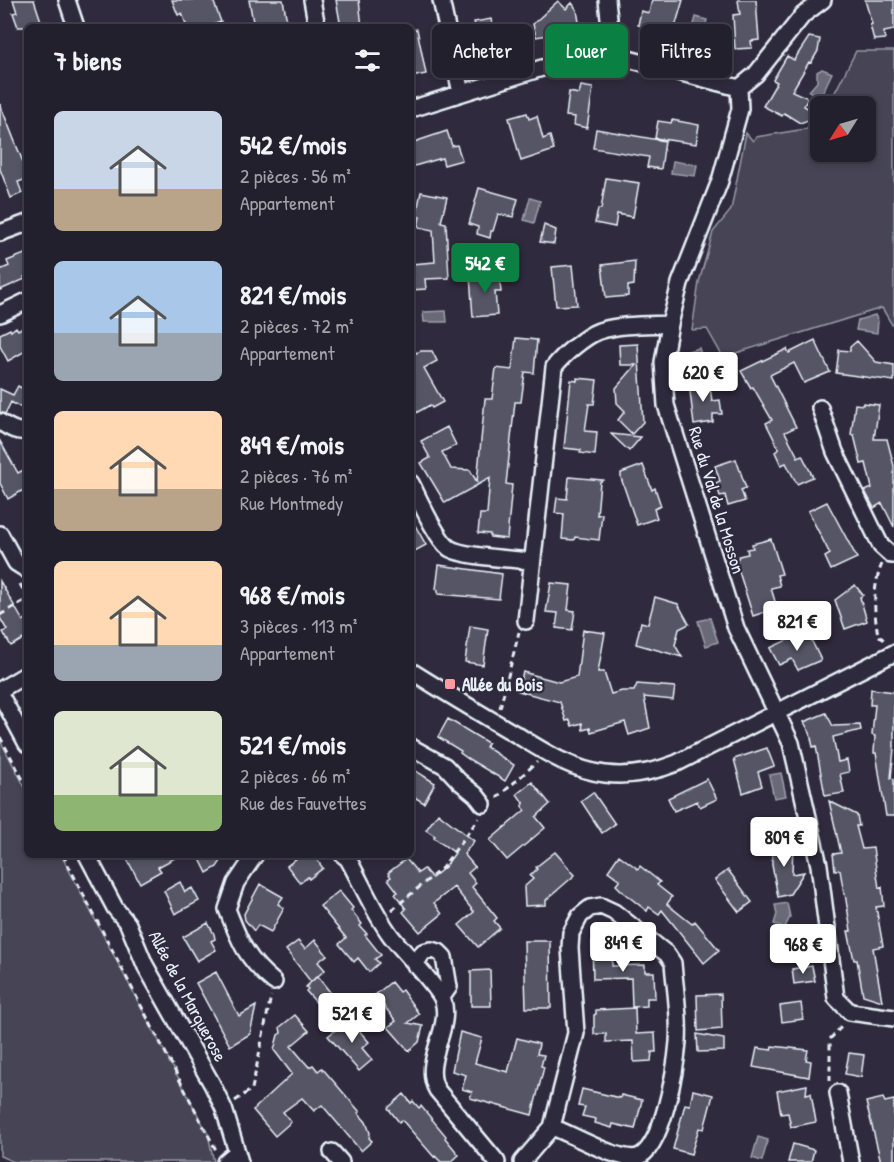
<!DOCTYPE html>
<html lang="fr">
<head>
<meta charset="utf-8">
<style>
	:root { --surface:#23202e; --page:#2f2d3a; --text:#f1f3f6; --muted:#a3a3aa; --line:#403e4a; --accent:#0b8043 }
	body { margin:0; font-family:"Patrick Hand",sans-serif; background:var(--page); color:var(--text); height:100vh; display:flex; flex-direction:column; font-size:22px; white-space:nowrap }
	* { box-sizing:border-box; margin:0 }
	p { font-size:20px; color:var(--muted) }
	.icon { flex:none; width:33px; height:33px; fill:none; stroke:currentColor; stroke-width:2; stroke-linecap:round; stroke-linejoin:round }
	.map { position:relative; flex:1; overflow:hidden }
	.side { position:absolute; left:24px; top:24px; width:390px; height:834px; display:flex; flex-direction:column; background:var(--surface); border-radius:9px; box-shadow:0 3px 9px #0003,0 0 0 2px var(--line) }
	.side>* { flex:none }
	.guide { position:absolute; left:432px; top:24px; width:372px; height:54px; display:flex; gap:12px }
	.needle { width:39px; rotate:233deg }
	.fabs { position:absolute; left:810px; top:96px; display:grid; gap:12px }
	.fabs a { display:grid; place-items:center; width:66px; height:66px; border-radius:9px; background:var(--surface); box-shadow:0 3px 9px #0003,0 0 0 2px var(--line); font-size:30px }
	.price { position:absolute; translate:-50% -51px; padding:0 14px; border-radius:6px; background:#fff; color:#222; font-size:20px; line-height:39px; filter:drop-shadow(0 2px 3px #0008) }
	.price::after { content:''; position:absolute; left:50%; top:36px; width:18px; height:14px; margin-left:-9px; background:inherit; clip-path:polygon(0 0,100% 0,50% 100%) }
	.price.selected { background:var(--accent); color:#fff }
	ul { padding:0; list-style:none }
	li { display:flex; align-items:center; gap:18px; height:150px; padding:0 30px }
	li span { display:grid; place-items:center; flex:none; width:168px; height:120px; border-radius:9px; color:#555 }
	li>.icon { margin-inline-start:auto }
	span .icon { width:72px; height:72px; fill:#fffc; stroke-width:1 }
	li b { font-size:26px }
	h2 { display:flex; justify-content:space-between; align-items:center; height:72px; padding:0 30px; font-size:26px }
	.tag { padding:0 21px; border-radius:9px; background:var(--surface); box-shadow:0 3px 9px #0003,0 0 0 2px var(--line); font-size:21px; line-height:54px }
	.tag.selected { background:var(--accent); color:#fff }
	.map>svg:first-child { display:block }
	.green { fill:#464455; stroke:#979aa6; stroke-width:1.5 }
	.water { fill:#696978; stroke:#9c9fab; stroke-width:1.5 }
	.building { fill:#575565; stroke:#e8f1f8; stroke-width:1.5 }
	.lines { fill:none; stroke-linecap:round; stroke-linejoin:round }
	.street-casing { stroke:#e8f1f8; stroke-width:20 }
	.path { stroke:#e8f1f8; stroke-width:3; stroke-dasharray:6 4.5; stroke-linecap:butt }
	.street { stroke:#2f2a3d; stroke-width:15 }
	.poi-dot { fill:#ff9aa2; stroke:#2f2a3d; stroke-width:2 }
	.labels { text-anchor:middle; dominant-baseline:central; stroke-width:4.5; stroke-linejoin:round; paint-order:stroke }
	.street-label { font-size:18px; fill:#e8f1f8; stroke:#2f2a3d }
	.poi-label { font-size:18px; font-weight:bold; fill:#e8f1f8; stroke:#2f2a3d; text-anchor:start }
</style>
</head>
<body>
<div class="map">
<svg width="894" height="1162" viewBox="0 0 894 1162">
	<rect width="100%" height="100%" fill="#2f2a3d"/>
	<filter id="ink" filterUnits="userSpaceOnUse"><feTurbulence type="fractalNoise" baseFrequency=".0167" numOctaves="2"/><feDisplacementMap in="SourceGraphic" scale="12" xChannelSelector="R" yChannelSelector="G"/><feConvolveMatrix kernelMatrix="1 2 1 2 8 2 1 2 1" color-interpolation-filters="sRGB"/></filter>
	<g filter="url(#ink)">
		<path class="green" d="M 856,51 L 894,51 L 894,328 L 882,308 L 723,357 L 707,329 L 692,330 L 699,282 L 713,232 L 731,210 L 746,133 L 753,141 L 756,137 L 818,127 L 820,123 L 820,152 L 866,152 L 866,106 L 828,106 Z
			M 0,740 L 27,791 L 27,855 L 61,855 L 208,1134 L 214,1162 L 14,1162 L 0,1156 Z"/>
		<path class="water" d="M 696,17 L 707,20 L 701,42 L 690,39 Z
			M 822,69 L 832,73 L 820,98 L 809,91 L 817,82 L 817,72 Z
			M 673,161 L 697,165 L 695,176 L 671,173 Z
			M 530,198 L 540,201 L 534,223 L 524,220 Z
			M 446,311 L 447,322 L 424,322 L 423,312 Z
			M 875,315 L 878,321 L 877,333 L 856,330 L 858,320 Z
			M 699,348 L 706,370 L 695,374 L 688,351 Z
			M 710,618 L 718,642 L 706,646 L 698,621 Z
			M 781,773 L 786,796 L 774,798 L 769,775 Z
			M 787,903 L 790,917 L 785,927 L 774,924 L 777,914 L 775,905 Z
			M 758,1137 L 768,1140 L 762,1161 L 752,1158 Z"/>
		<path class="building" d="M 13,0 L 34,0 L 43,27 L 18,27 L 13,13 L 17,12 Z
			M 172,0 L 213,0 L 221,22 L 206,27 L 187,27 L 182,13 L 178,15 Z
			M 249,0 L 283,0 L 288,27 L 254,27 Z
			M 336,0 L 359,0 L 362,27 L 341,27 Z
			M 652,0 L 683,0 L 673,34 L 638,25 L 641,11 L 649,13 Z
			M 738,0 L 756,0 L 759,40 L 751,41 L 752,48 L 735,49 L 733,15 L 740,14 Z
			M 865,0 L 894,0 L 894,30 L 884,32 L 885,39 L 874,40 L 870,25 L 872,24 Z
			M 558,1 L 566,9 L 572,3 L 577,10 L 581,34 L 555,39 L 554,34 L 536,37 L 533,24 Z
			M 491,19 L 498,53 L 474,58 L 469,31 L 476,29 L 474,22 Z
			M 417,29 L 426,74 L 411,77 L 411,30 Z
			M 809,37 L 820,39 L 818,51 L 811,63 L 809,62 L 792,91 L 808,98 L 804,106 L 813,111 L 809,120 L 800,123 L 784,113 L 782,116 L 763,106 L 777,82 L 773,80 L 787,56 L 794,60 Z
			M 581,86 L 593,88 L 587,128 L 574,125 L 575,117 L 566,116 L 569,92 L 579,94 Z
			M 0,104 L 23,162 L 27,161 L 27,179 L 18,182 L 22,193 L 11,198 L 0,169 Z
			M 527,113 L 529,119 L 537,116 L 543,139 L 550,136 L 554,150 L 521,161 L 509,118 Z
			M 672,120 L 699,125 L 696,144 L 655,138 L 658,121 L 671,123 Z
			M 596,129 L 665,141 L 661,169 L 647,167 L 649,157 L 593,148 Z
			M 447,131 L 452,146 L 457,145 L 462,160 L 444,165 L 442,158 L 411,167 L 411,143 Z
			M 606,178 L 639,183 L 633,217 L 617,214 L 615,227 L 595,223 L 598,209 L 601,209 Z
			M 479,188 L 518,199 L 513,217 L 498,214 L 493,231 L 491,231 L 490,238 L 477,234 L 478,227 L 469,224 Z
			M 421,192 L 447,197 L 441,222 L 446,223 L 449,278 L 425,279 L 426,289 L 411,290 L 411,264 L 435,262 L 433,230 L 418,227 L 420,217 L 416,216 Z
			M 544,225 L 556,230 L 554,244 L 540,242 Z
			M 27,253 L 27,276 L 24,277 L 25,279 L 0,290 L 0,270 L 9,266 L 7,261 Z
			M 635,261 L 634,285 L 628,286 L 628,296 L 606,298 L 602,265 Z
			M 573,265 L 577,305 L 556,306 L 552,267 Z
			M 499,273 L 501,292 L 495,292 L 497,315 L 473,317 L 470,276 Z
			M 27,325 L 27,350 L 8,361 L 0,346 L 0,334 L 10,329 L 11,331 L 16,327 L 18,330 Z
			M 516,338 L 537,340 L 534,373 L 525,372 L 521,402 L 515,402 L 506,484 L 512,485 L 507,539 L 490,537 L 490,534 L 478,533 L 480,514 L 487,514 L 490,478 L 445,503 L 421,463 L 430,458 L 421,441 L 447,427 L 456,445 L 442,452 L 451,469 L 470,470 L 477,482 L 485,399 L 492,399 L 496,368 L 512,370 Z
			M 815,340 L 830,372 L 804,383 L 794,363 L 770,375 L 796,427 L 785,432 L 798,457 L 802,455 L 813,477 L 797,484 L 786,463 L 781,465 L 775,452 L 779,449 L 766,423 L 772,420 L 753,387 L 751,388 L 741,371 L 787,349 L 789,353 Z
			M 857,341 L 876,362 L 894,365 L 894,381 L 836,373 L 839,350 L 850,351 L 850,347 Z
			M 411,344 L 416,353 L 421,351 L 432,351 L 437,361 L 424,368 L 443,402 L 432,408 L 430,405 L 416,413 L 411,404 Z
			M 638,344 L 643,422 L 632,434 L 618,420 L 625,411 L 617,403 L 616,388 L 636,365 L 620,365 L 619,345 Z
			M 577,378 L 597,380 L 594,404 L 589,404 L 585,431 L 597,432 L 595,455 L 580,453 L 581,450 L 564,448 L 571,380 L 577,381 Z
			M 709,379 L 712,401 L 720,400 L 722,414 L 713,414 L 713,422 L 694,425 L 689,383 Z
			M 18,386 L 27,391 L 27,411 L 11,402 L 5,414 L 0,412 L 0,389 L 13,395 Z
			M 863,403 L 879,405 L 874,439 L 887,439 L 894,466 L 894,527 L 882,503 L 874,508 L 865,491 L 872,488 L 866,463 L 861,464 L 854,435 L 851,435 L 855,404 L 863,405 Z
			M 611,434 L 641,437 L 629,451 Z
			M 0,441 L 18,473 L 27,468 L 27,488 L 8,499 L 0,483 Z
			M 736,459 L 746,488 L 741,490 L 745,501 L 728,506 L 725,495 L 720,496 L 716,483 L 720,481 L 715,466 Z
			M 643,465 L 652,490 L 655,488 L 661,506 L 654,509 L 657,518 L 637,525 L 621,478 L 621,473 Z
			M 569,477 L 603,480 L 600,482 L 597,515 L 602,514 L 599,540 L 575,537 L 574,540 L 562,539 L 564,514 L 555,513 L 556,505 L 557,498 L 567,499 Z
			M 827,502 L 857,558 L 831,570 L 825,557 L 830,554 L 808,511 Z
			M 411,518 L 426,545 L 411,553 Z
			M 771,539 L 782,574 L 777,575 L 780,586 L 771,588 L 777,608 L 753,616 L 736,562 L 739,556 L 748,554 L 747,549 L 753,548 L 752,544 Z
			M 439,565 L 502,574 L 499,599 L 438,594 L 438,590 L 436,589 Z
			M 0,581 L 23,621 L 27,618 L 27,637 L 11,646 L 3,632 L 7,630 L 0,618 Z
			M 551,583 L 571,585 L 568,610 L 575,611 L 572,630 L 556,628 L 558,613 L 546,612 Z
			M 855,585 L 863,595 L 860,597 L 867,621 L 845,629 L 835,600 Z
			M 655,597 L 678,604 L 689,624 L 679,629 L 675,645 L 682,657 L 636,644 L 641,622 L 648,624 Z
			M 470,626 L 488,629 L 483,665 L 465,662 Z
			M 583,630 L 605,633 L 598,672 L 604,672 L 611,694 L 622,691 L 634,691 L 637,684 L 675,687 L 673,700 L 644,697 L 650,728 L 629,735 L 625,722 L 591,732 L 590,728 L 583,730 L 582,723 L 572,726 L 570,720 L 566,721 L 560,702 L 518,691 L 523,672 L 559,682 L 577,677 Z
			M 802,633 L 804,636 L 809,635 L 821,660 L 798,670 L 792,659 L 779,665 L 770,648 Z
			M 871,689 L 894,692 L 894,748 L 891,778 L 894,779 L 894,816 L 886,816 L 876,753 L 874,753 L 875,736 L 872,735 L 875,705 L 870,705 Z
			M 826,713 L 833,726 L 860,725 L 861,730 L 833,737 L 838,762 L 847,760 L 849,772 L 840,774 L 844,793 L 825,796 L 816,746 L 813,747 L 810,733 L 804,722 Z
			M 448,719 L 488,743 L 486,747 L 514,765 L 505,781 L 467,758 L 460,753 L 461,751 L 438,737 Z
			M 767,748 L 774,766 L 758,772 L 762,786 L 743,793 L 734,759 Z
			M 411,768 L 435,783 L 424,803 L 411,795 Z
			M 707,779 L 717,799 L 700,807 L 697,801 L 674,811 L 668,798 Z
			M 532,782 L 550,804 L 536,817 L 545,828 L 507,860 L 490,840 L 525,810 L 522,806 L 524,804 L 517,794 Z
			M 593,792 L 615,824 L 602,833 L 581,801 Z
			M 829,801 L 857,815 L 859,826 L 856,826 L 862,849 L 873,848 L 879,888 L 882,887 L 884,906 L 876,907 L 883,946 L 873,948 L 882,1001 L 863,995 L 857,960 L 854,960 L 848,931 L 851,931 L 845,894 L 844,894 L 840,870 L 835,870 L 833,854 L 841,853 Z
			M 438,813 L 474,841 L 464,854 L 475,867 L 468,873 L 476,883 L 472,887 L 497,918 L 494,921 L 500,928 L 478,947 L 459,925 L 474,912 L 454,887 L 434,903 L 442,914 L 420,932 L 403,912 L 406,909 L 395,894 L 398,892 L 388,879 L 391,877 L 388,873 L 406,859 L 418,873 L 424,869 L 432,878 L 445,867 L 455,853 L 434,838 L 435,836 L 426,830 Z
			M 772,842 L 793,842 L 792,874 L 804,872 L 790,894 L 778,897 L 772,865 Z
			M 555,852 L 575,875 L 546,900 L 546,905 L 525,906 L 524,887 L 533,879 L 530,876 L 537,869 L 536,867 Z
			M 134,855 L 180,855 L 158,867 L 161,871 L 140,883 L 127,859 Z
			M 198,855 L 225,855 L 217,867 L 207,873 Z
			M 301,855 L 313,855 L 323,868 L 309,879 L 308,877 L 300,883 L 287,866 Z
			M 619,855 L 638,869 L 640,866 L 660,882 L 657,885 L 672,897 L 667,904 L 692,924 L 695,921 L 719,950 L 704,963 L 662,910 L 659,914 L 649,907 L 647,911 L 624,893 L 616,885 L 620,880 L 608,871 Z
			M 728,870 L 752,902 L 739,912 L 715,880 Z
			M 180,882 L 185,892 L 192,888 L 199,901 L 175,914 L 164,891 Z
			M 260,884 L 283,897 L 278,904 L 284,908 L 271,932 L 258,925 L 254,931 L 245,920 L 244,914 Z
			M 339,891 L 353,908 L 351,910 L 362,924 L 360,926 L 367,934 L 365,935 L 381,955 L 375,959 L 379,963 L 369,972 L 358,958 L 354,962 L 339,944 L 346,938 L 320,906 Z
			M 208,923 L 214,934 L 215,939 L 211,941 L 216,950 L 197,961 L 183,937 Z
			M 315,940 L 327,955 L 318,962 L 325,970 L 311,982 L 286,950 L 298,941 L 305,949 Z
			M 612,940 L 612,966 L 645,965 L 645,972 L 654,972 L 655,998 L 647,998 L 647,1006 L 632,1007 L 631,978 L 593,979 L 592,941 Z
			M 524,941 L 550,941 L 551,1008 L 526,1008 Z
			M 812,966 L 815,981 L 794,984 L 792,969 Z
			M 490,970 L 491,1006 L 471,1006 L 471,971 Z
			M 216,972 L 239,1016 L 256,1006 L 250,1034 L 230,1046 L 196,983 Z
			M 317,976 L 334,997 L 321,1008 L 306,991 L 308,989 L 306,987 Z
			M 391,982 L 399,992 L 402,990 L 419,1014 L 408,1023 L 423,1026 L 419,1042 L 409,1051 L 388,1027 L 396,1021 L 375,995 Z
			M 721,994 L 722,1029 L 698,1031 L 697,995 Z
			M 801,1003 L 803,1019 L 782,1022 L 780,1006 Z
			M 635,1008 L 636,1034 L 655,1033 L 656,1052 L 652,1052 L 651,1061 L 634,1062 L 633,1041 L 606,1042 L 606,1034 L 594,1034 L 594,1015 L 596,1014 L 596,1010 Z
			M 295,1015 L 309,1031 L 291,1046 L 309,1067 L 313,1065 L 318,1071 L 322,1068 L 360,1112 L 358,1113 L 366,1122 L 370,1133 L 369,1138 L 372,1141 L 361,1151 L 322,1105 L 314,1111 L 302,1098 L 283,1112 L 291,1122 L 275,1136 L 253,1110 L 292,1074 L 274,1050 L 278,1035 L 281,1033 L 280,1027 Z
			M 349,1019 L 369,1042 L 362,1048 L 372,1060 L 359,1071 L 328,1036 Z
			M 460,1032 L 482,1038 L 475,1063 L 508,1072 L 517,1038 L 539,1044 L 537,1054 L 544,1055 L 541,1066 L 544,1067 L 532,1115 L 470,1098 L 472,1092 L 462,1089 L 466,1075 L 452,1071 Z
			M 697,1034 L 724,1039 L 724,1051 L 698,1052 Z
			M 772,1046 L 808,1050 L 806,1060 L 811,1061 L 809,1077 L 753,1067 L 757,1048 L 771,1050 Z
			M 849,1053 L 864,1055 L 861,1077 L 845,1074 Z
			M 807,1085 L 806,1094 L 811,1093 L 816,1122 L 791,1127 L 788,1113 L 781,1114 L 777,1091 Z
			M 582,1089 L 620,1098 L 621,1095 L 642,1100 L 635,1129 L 613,1124 L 612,1128 L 595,1123 L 596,1119 L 582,1116 L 585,1107 L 578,1106 Z
			M 693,1090 L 713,1095 L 704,1129 L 699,1128 L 691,1154 L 673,1149 L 685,1104 L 690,1105 Z
			M 404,1094 L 411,1103 L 413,1101 L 419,1108 L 421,1106 L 446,1136 L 445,1138 L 459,1155 L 451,1162 L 441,1162 L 435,1156 L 434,1157 L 402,1120 L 399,1122 L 388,1108 Z
			M 883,1098 L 885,1102 L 894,1100 L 894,1162 L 881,1162 L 866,1102 Z
			M 793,1144 L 814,1150 L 811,1162 L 788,1162 Z"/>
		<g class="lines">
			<g class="street-casing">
				<path id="street" d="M 67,0 L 76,27
					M 312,0 L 317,27
					M 441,0 L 461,93
					M 607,0 L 613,55
					M 739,88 L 740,109 L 720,181 L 680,283 L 670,324 L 663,362 L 666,405 L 736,628 L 791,743 L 819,865 L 836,998 L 850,1012 L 894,1018
					M 739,88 L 756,74 L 803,15 L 823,0
					M 411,109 L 542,68 L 613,55 L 739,88
					M 0,233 L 27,223
					M 0,314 L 27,301
					M 820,408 L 835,452 L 881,546 L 891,555 L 894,555
					M 0,422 C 8,427 18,434 27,430
					M 411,483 C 419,499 436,538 449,548 C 462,557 514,559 532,561
					M 0,534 L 16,563 L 27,570
					M 526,621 L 554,367 C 562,356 585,336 599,331 C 621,324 647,325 670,324
					M 411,671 C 446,693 481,714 517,735 C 545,752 572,770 605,774 C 629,777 654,772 677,763 L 894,653
					M 0,690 L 27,674
					M 0,694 L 27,744
					M 411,747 L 445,766 L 459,781 L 476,795 L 483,804
					M 87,855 L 115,908 L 128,924 L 145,965 L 212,1084 L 224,1109 L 240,1162
					M 255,855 L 236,883 L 227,909 C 240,942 246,959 274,982
					M 343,855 L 348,859 C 362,884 374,913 391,936 C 401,949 440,989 443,1001 C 452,1030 421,1062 437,1090 L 497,1162
					M 415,965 L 423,952 L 431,950 L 439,952 L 444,957 L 449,987 L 442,997
					M 838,1093 L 851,1162
					M 332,1152 L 341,1162
					M 225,1162 L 237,1152
					M 522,1162 L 552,1127 L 576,1033 L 570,948 L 571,933 L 580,916 L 590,908 L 601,906 L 614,912 L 667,954 L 673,963 C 675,989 680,1016 678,1042 C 676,1066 663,1148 638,1157 C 619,1162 572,1134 552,1127"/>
			</g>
			<path class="path" d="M 882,564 C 872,587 874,612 878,635 L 884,640
				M 20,584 L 27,597
				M 0,615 L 27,599
				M 500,708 L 519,632
				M 0,737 L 27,787
				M 497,798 L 537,762
				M 63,855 L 217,1152
				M 392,910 L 442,868 L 479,818
				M 830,1081 L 830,1039 L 844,1024
				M 235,1101 L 252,1089 L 271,996"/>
			<use href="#street" class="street"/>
		</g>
	</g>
	<rect class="poi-dot" x="444" y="678" width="12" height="12" rx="3"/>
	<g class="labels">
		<g class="street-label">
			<text transform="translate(717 500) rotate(73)">Rue du Val de la Mosson</text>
			<text transform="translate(188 996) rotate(62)">Allée de la Marquerose</text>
		</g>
		<g class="poi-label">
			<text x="462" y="684">Allée du Bois</text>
		</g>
	</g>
</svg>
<div class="fabs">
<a><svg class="needle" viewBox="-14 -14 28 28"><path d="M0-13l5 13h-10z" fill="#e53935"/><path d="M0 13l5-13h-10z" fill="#a3a3aa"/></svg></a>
</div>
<b class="price selected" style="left:485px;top:294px">542 €</b>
<b class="price" style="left:703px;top:403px">620 €</b>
<b class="price" style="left:797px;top:652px">821 €</b>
<b class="price" style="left:784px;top:868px">809 €</b>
<b class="price" style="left:623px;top:973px">849 €</b>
<b class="price" style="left:803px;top:975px">968 €</b>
<b class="price" style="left:352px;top:1044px">521 €</b>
<div class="guide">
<a class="tag">Acheter</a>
<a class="tag selected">Louer</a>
<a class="tag">Filtres</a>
</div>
<section class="side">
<h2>7 biens<svg class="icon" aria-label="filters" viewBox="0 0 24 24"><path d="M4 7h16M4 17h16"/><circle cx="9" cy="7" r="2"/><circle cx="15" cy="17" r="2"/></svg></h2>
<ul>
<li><span style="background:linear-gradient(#c9d6e8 65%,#b9a48a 0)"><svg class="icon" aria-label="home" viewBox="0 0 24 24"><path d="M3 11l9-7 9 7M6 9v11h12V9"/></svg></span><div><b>542 €/mois</b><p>2 pièces · 56 m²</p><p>Appartement</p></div></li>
<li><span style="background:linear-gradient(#a9c7e8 60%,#9aa5b1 0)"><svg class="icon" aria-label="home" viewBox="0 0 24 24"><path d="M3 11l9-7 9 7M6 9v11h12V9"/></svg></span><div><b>821 €/mois</b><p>2 pièces · 72 m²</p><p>Appartement</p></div></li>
<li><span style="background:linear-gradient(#ffd9b3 65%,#b9a48a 0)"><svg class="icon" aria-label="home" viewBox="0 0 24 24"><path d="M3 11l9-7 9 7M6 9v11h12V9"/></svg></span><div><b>849 €/mois</b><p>2 pièces · 76 m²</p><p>Rue Montmedy</p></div></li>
<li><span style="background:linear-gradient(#ffd9b3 70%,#9aa5b1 0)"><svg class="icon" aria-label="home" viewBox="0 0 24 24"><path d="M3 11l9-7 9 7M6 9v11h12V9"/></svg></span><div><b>968 €/mois</b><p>3 pièces · 113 m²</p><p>Appartement</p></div></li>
<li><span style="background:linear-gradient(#dfe7d0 70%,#8fb573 0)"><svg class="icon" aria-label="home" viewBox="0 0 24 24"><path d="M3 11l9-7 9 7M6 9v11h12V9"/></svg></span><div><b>521 €/mois</b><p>2 pièces · 66 m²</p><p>Rue des Fauvettes</p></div></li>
</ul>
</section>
</div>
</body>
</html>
